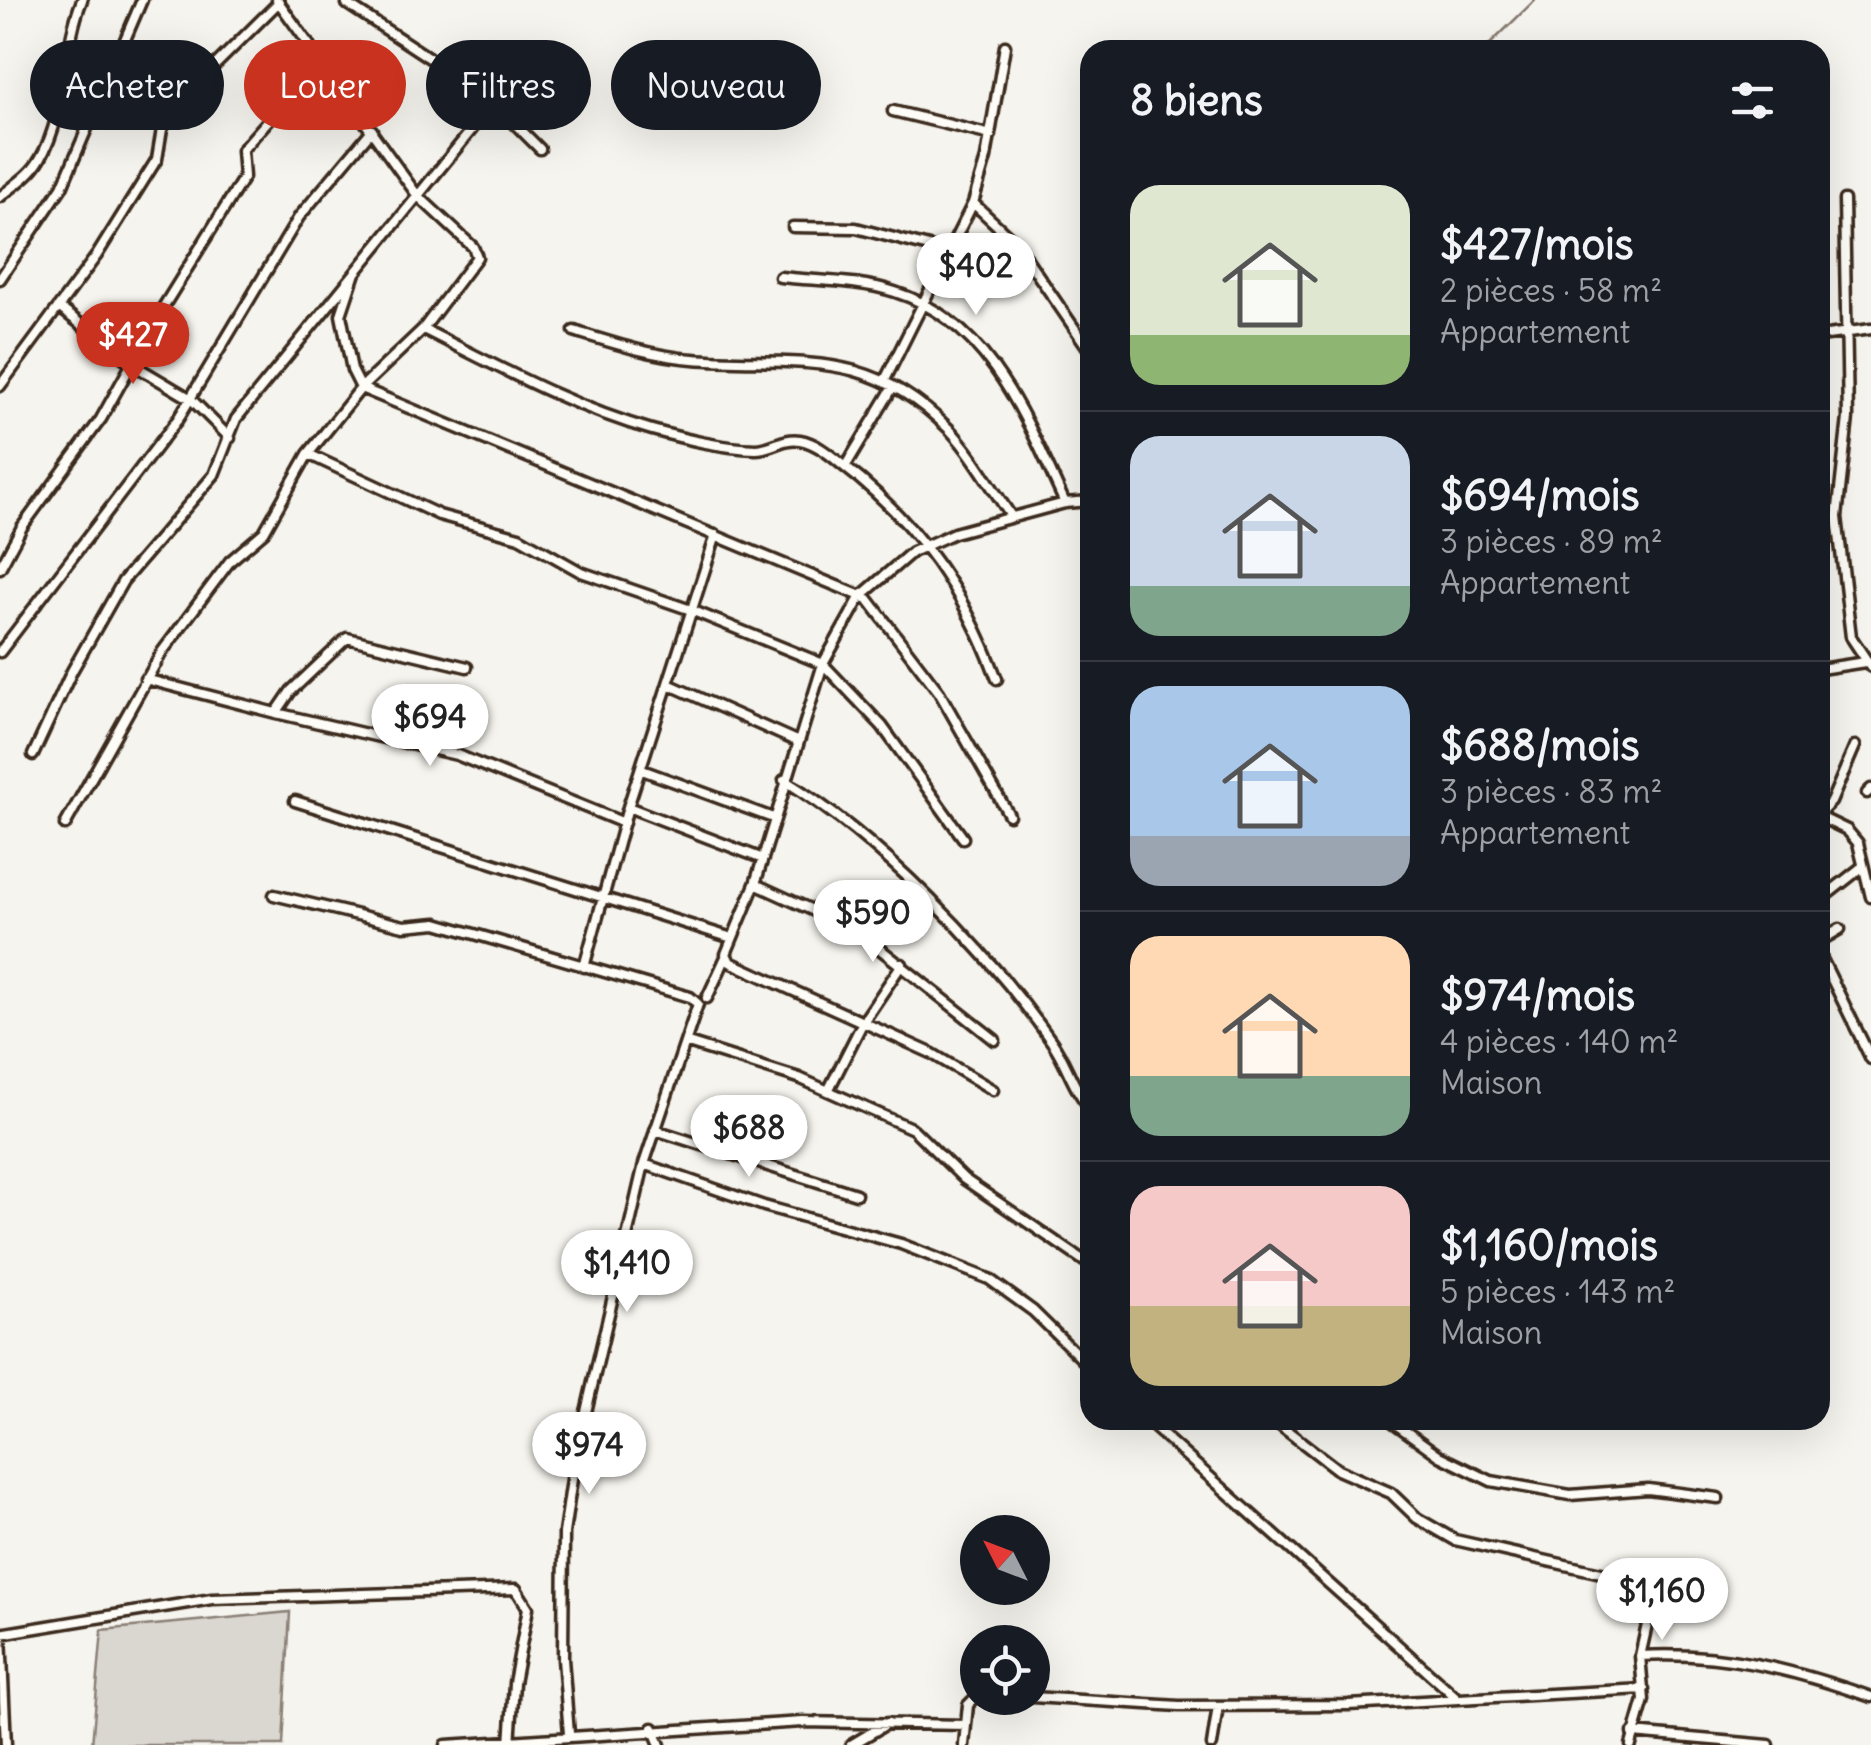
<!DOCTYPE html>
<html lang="fr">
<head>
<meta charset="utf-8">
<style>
	:root { --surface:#171b24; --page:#242831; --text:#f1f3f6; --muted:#9ea1a6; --line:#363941; --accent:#c8321e }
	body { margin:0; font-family:Delius,sans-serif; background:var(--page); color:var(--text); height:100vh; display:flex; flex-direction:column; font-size:38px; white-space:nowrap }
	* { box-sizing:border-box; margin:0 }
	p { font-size:32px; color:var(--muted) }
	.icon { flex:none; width:55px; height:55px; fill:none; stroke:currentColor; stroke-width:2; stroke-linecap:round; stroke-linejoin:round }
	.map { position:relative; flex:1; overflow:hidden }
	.sheet { position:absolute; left:1080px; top:40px; width:750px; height:1390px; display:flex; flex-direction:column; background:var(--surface); border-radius:30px; box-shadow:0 10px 40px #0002 }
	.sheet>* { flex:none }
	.banner { position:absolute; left:30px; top:40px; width:900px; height:90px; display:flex; gap:20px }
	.needle { width:65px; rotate:312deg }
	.buttons { position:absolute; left:960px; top:1515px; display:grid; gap:20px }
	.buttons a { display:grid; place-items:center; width:90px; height:90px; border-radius:50%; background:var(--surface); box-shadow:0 10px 40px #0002; font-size:50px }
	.price { position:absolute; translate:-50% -85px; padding:0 22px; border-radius:35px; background:#fff; color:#222; font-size:32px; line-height:65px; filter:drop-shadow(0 2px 5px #0008) }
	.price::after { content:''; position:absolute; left:50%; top:60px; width:30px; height:22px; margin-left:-15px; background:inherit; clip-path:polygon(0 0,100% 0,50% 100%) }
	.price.selected { background:var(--accent); color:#fff }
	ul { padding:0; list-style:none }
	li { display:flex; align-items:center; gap:30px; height:250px; padding:0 50px }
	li+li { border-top:2px solid var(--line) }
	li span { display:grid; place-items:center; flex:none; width:280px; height:200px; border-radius:30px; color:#555 }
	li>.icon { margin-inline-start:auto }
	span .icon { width:120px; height:120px; fill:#fffc; stroke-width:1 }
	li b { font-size:42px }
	h2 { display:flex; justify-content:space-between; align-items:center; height:120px; padding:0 50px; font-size:42px }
	.pill { padding:0 35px; border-radius:45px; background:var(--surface); box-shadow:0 10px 40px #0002; font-size:35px; line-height:90px }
	.pill.selected { background:var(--accent); color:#fff }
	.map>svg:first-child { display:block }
	.green { fill:#dad6d0; stroke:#8a8077; stroke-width:2.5 }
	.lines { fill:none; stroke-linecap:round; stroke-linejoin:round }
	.stream { stroke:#84786e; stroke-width:2.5 }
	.street-casing { stroke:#3b2a1e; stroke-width:15 }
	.street { stroke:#fdfcf7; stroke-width:8 }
</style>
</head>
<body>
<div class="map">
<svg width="1871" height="1745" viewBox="0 0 1871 1745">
	<rect width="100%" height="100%" fill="#f5f4ee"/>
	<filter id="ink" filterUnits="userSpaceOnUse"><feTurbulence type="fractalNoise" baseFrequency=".01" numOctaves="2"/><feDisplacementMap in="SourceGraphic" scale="20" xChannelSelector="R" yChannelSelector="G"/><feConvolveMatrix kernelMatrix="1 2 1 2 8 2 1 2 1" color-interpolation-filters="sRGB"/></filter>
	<g filter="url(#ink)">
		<path class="green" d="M 290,1612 L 283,1745 L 92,1745 L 102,1630 Z"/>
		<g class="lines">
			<path class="stream" d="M 1484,50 L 1535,0"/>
			<g class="street-casing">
				<path id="street" d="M 492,101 L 540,149
					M 893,111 L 991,135
					M 0,197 C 13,186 31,175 40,159 C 67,113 62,50 82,0
					M 1844,200 L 1848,418 L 1837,517 L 1851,637 L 1871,667
					M 973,203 L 1016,243 L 1090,351
					M 793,227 L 856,228 L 948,252
					M 355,273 L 341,315 L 352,370 L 361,388 L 868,599 L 939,692 L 1009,815
					M 780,277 C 817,281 859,280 895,292 C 990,322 1027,421 1065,503
					M 0,279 L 62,187 L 142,0
					M 60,308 L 132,364 L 191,399 L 230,438
					M 423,329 C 497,366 571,407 652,430 C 685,439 721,448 756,449 C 772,449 783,437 800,440 C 817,443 831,456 845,467 C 918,523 965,593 997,679
					M 574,331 C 613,343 652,356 693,359 C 798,367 865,345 949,429 C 973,454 991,487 1011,516
					M 1820,336 L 1871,329
					M 884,382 L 973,203 L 986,158 L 1005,46
					M 0,386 L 97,255 L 157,159 L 162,129 L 181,99 L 279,2
					M 308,454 L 439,515 L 519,537 L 581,572 L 691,610 L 823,664 L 882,726 L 963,838
					M 845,467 L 893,387
					M 0,568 L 22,527 L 101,419 L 162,309 L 244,177 L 242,150 L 320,62
					M 0,652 L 178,419 L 299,217 L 372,130
					M 467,667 L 347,638 L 291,691 L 276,713 L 457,755 L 624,823
					M 1820,669 L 1865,662
					M 145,679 L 276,713
					M 668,684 L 796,741
					M 33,755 L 72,671 L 123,581 L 214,475 L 236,419 L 491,106 L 492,99 L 347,4
					M 642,770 L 773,818
					M 784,780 C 880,839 987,949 1052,1042 C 1067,1063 1072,1088 1090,1107
					M 1867,793 L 1871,789
					M 295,801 L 732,938
					M 628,807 L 763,859
					M 1820,813 L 1831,802 L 1855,746
					M 1820,817 L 1847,830 L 1858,843 L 1871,897
					M 65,825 L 162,652 L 230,561 L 264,532 L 308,454 L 361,388 L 423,329 L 477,257 L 473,247 L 417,195 L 277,0
					M 755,884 L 856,930 L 995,1040
					M 274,895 L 404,926 L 437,923 L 690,997 L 698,1004 L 644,1164 L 575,1459 L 564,1533 L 563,1659 L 569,1734
					M 1820,900 L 1862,867
					M 1820,941 L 1840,929
					M 1820,955 L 1871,1059
					M 584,967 L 628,807 L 716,535
					M 707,998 L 726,957
					M 688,1043 L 799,1078 L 913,1129 L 964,1179 L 1090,1265
					M 993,1090 L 931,1053 L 730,962 L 726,954 L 755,884 L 823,664 L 861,596 L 912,552 L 954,533 L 1065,503 L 1090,501
					M 828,1091 L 863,1022 L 902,964
					M 655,1130 L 856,1194
					M 644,1164 L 764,1206 L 901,1244 L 989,1279 L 1033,1311 L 1090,1367
					M 1146,1420 L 1457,1698
					M 1273,1420 L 1338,1470 L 1391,1493 L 1417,1518 L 1455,1540 L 1703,1596
					M 1390,1420 L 1440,1456 L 1491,1481 L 1570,1495 L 1648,1489 L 1718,1498
					M 0,1634 L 212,1599 L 516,1589 L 528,1608 L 514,1683 L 510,1745
					M 1,1634 L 6,1745
					M 1640,1656 C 1723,1651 1794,1670 1871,1697
					M 1032,1697 L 1179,1706 L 1348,1705 L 1644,1689
					M 653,1728 L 660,1745
					M 1633,1733 L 1769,1745
					M 446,1745 L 803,1722 L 966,1725
					M 851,1745 L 888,1723
					M 964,1745 L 968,1705 L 978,1695
					M 1212,1745 L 1218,1706
					M 1631,1745 L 1644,1700 L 1640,1656 L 1656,1585"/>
			</g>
			<use href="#street" class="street"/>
		</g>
	</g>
</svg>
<div class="buttons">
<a><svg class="needle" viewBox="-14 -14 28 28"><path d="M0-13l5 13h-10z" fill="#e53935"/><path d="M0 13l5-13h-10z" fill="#9ea1a6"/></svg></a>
<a><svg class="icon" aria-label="locate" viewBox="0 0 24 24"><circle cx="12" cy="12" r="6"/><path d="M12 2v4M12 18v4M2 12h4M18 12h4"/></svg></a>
</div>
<b class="price" style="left:976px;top:318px">$402</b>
<b class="price selected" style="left:133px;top:387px">$427</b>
<b class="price" style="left:430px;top:769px">$694</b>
<b class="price" style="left:873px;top:965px">$590</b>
<b class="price" style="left:749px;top:1180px">$688</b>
<b class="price" style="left:627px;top:1315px">$1,410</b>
<b class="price" style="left:589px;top:1497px">$974</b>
<b class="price" style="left:1662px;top:1643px">$1,160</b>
<div class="banner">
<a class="pill">Acheter</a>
<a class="pill selected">Louer</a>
<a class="pill">Filtres</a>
<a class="pill">Nouveau</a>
</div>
<section class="sheet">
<h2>8 biens<svg class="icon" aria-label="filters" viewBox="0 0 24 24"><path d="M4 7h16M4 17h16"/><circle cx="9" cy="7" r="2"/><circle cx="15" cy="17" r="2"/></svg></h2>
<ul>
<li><span style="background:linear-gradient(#dfe7d0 75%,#8fb573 0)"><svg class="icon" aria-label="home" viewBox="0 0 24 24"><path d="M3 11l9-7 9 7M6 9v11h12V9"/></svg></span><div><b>$427/mois</b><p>2 pièces · 58 m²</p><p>Appartement</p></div></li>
<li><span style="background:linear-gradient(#c9d6e8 75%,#7fa58c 0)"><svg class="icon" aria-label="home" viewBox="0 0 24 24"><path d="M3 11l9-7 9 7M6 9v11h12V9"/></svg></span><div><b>$694/mois</b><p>3 pièces · 89 m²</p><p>Appartement</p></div></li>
<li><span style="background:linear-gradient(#a9c7e8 75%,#9aa5b1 0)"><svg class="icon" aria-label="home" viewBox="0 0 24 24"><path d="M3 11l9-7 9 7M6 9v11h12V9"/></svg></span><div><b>$688/mois</b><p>3 pièces · 83 m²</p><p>Appartement</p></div></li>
<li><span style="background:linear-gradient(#ffd9b3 70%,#7fa58c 0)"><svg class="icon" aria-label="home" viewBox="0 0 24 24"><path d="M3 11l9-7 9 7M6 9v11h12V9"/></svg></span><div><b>$974/mois</b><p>4 pièces · 140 m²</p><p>Maison</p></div></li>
<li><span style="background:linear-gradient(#f6c9c9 60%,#c2b280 0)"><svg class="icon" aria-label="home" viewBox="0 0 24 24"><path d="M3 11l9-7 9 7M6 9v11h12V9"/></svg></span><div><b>$1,160/mois</b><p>5 pièces · 143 m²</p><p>Maison</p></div></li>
</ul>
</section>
</div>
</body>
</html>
